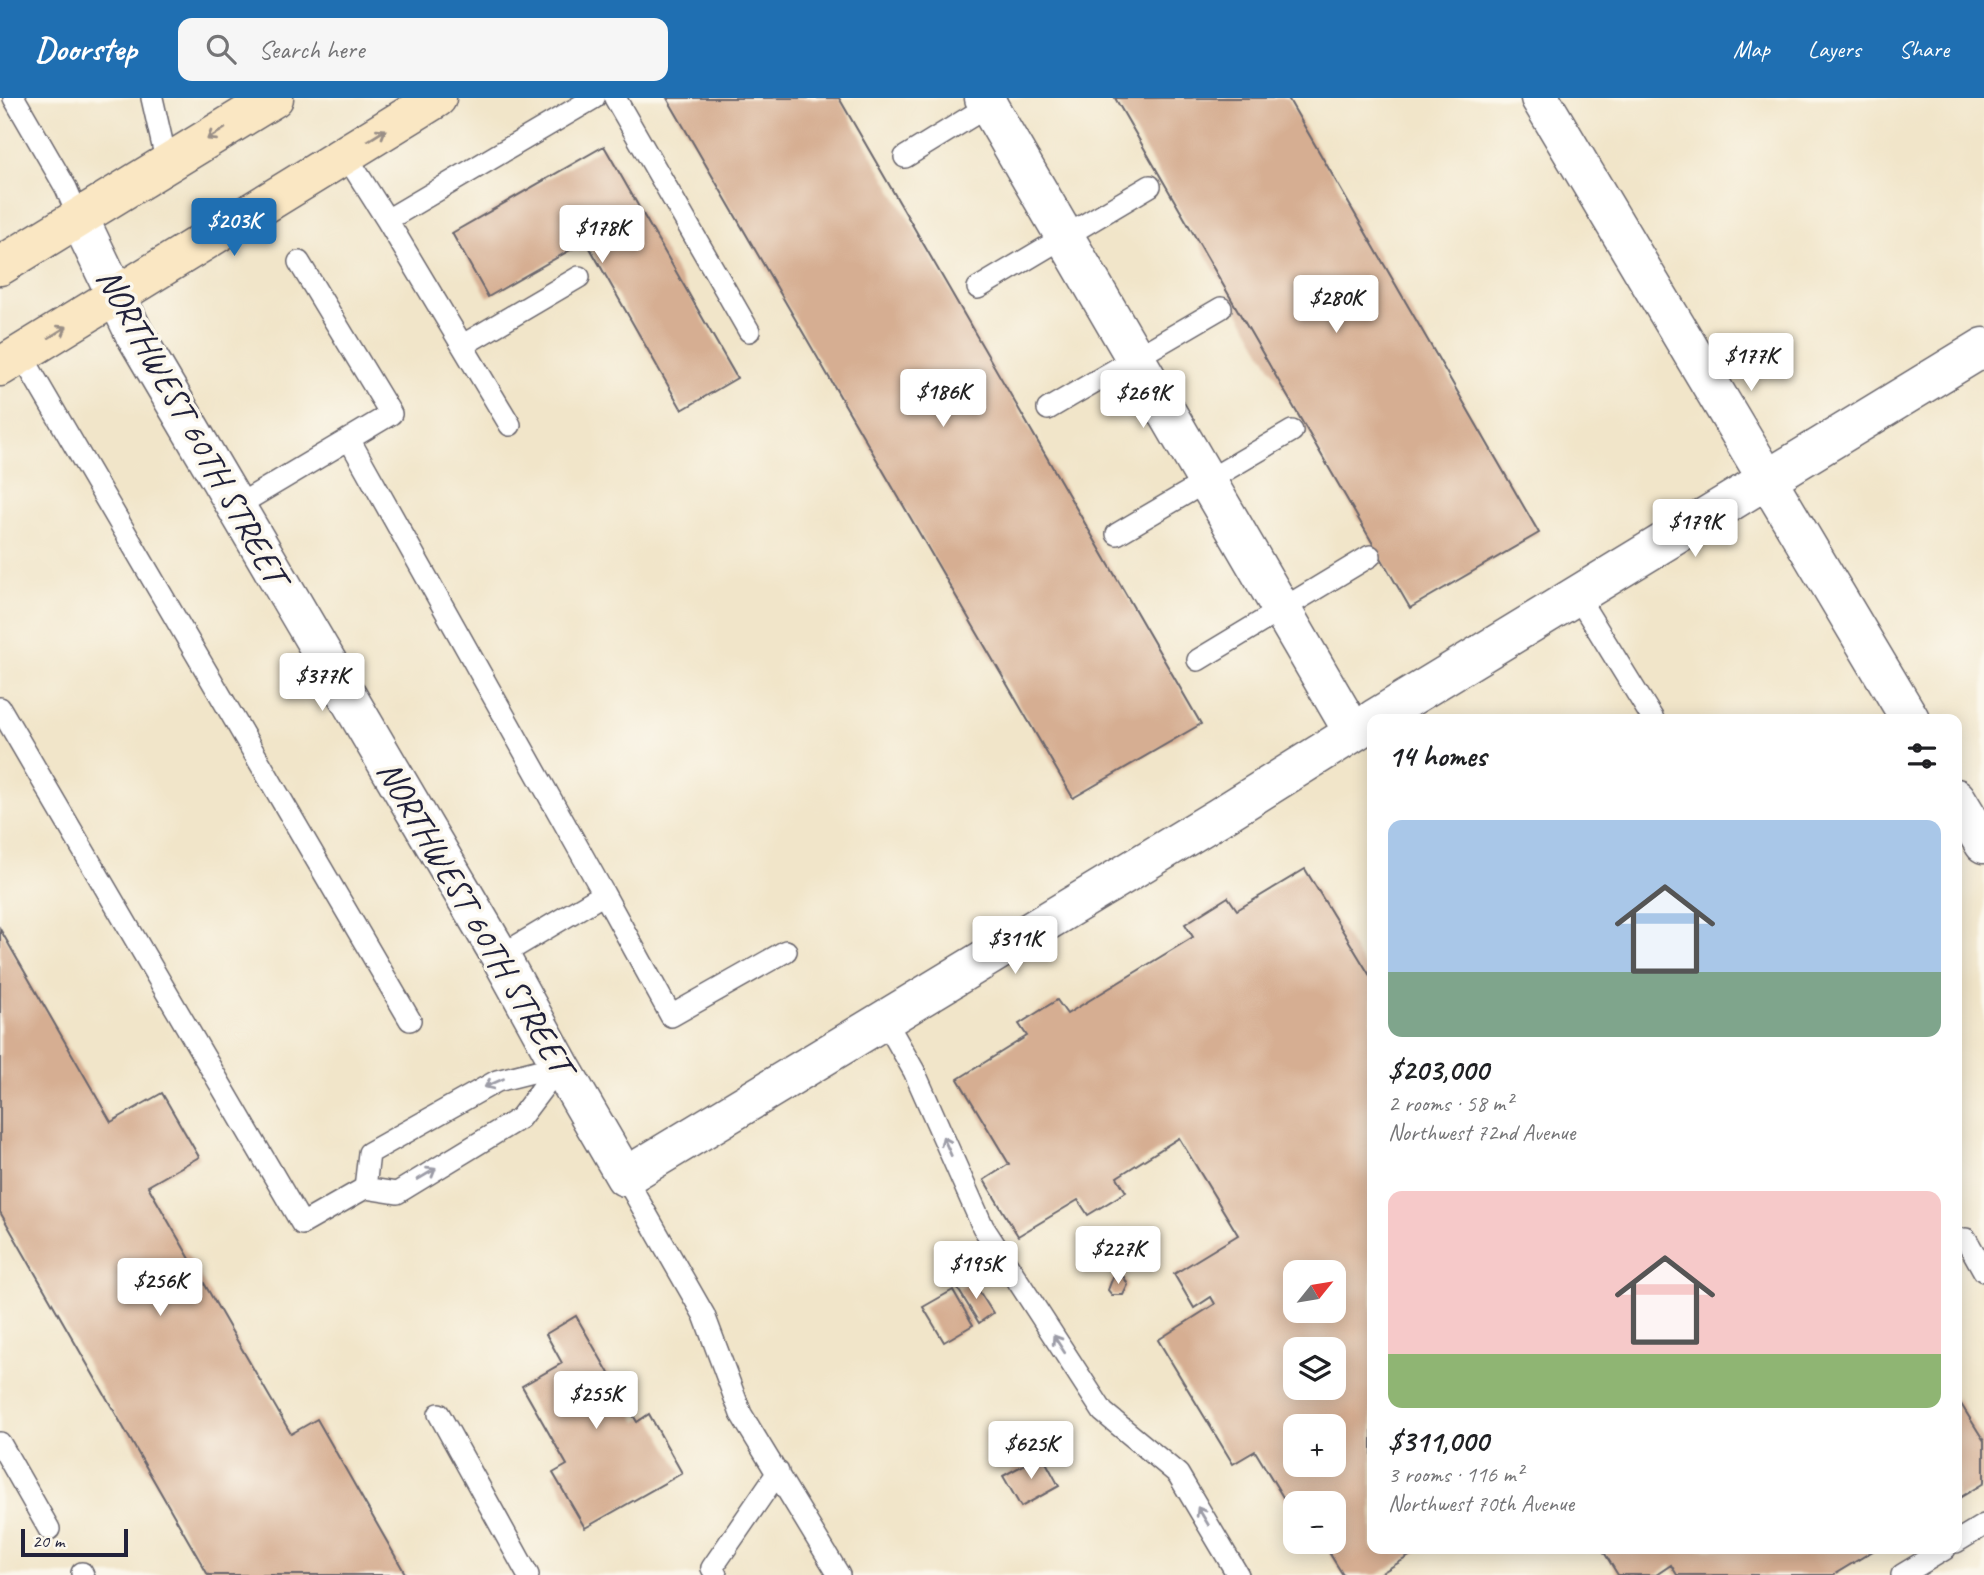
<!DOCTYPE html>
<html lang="en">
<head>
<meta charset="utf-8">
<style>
	:root { --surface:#fff; --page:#f6f6f6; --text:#202124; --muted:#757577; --accent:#1f6fb2 }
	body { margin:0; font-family:Caveat,sans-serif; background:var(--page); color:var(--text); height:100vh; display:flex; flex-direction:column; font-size:26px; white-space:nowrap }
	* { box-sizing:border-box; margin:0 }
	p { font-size:23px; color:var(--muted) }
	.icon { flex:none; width:38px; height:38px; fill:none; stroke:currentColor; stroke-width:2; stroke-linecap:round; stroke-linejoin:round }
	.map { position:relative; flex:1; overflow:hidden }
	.drawer { position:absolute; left:1367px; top:616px; width:595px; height:840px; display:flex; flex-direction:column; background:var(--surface); border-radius:14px; box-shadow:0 4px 18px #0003 }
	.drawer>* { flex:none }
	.needle { width:46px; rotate:60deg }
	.buttons { position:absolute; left:1283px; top:1162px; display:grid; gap:14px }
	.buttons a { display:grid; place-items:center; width:63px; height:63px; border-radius:14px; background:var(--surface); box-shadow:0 4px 18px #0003; font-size:35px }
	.scale { position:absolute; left:21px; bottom:18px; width:107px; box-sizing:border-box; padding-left:7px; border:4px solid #22223b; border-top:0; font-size:19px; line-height:24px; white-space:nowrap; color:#22223b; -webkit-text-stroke:5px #fbf7ec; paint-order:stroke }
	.price { position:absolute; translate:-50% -60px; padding:0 16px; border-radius:7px; background:#fff; color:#222; font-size:23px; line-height:46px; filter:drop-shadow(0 2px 4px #0008) }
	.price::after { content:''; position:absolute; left:50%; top:42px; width:21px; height:16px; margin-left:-10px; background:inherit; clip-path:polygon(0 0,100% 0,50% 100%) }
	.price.on { background:var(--accent); color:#fff }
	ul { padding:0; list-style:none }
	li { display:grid; align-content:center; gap:14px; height:371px; padding:0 21px }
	li span { display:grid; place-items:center; height:217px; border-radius:14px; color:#555 }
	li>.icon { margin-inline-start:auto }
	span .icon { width:126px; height:126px; fill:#fffc; stroke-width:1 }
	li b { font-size:30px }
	h2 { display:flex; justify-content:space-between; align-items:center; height:84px; padding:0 21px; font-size:30px }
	header { display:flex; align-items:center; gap:42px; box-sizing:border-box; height:98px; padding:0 35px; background:var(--accent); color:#fff }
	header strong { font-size:33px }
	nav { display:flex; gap:38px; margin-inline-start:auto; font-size:24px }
	.search { width:490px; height:63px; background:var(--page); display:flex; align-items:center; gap:18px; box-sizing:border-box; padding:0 24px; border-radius:14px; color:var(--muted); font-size:26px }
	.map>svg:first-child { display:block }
	.building { fill:#d6ae92; fill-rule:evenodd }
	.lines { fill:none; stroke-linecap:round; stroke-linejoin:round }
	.lane-casing { stroke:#6a666d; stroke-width:24 }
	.street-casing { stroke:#6a666d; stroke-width:41 }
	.secondary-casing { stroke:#6a666d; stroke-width:41 }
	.lane { stroke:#fff; stroke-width:21 }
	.street { stroke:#fff; stroke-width:38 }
	.secondary { stroke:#fae7c3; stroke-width:38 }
	.oneway { stroke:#998e86 }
	.oneway2 { stroke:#9c9ca7 }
	.labels { text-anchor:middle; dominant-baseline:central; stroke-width:7; stroke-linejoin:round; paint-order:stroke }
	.street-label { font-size:35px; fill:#22223b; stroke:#fbf7ec }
</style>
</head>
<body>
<header>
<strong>Doorstep</strong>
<div class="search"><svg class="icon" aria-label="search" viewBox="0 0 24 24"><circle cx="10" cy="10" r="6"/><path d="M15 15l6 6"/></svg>Search here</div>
<nav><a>Map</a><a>Layers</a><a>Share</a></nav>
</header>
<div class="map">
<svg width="1984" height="1477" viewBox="0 0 1984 1477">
	<rect width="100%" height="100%" fill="#fbf7ec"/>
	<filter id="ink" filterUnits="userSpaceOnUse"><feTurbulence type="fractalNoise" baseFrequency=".0143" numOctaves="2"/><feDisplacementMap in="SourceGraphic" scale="14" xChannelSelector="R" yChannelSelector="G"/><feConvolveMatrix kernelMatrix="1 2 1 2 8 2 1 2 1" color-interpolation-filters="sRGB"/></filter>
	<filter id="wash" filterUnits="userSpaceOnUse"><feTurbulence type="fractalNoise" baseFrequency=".00686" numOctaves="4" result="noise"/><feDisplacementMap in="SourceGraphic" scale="28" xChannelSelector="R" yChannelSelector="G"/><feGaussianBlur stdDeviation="1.57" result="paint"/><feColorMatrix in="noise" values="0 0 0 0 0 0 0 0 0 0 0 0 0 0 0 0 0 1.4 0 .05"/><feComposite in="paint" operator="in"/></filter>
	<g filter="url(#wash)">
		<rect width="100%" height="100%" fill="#f1e5c9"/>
		<g id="blocks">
			<path class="building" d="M 667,0 L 839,0 L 1201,626 L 1073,700 Z
				M 1115,0 L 1288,0 L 1539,435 L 1410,510 Z
				M 604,48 L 737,280 L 682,312 L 586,143 L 488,199 L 452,135 Z
				M 1305,771 L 1372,881 L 1372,1451 L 1421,1451 L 1378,1477 L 1343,1477 L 1325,1448 L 1316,1454 L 1310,1444 L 1334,1444 L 1334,1405 L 1295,1405 L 1295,1419 L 1255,1353 L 1233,1366 L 1158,1242 L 1215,1206 L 1211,1199 L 1194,1210 L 1174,1176 L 1238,1137 L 1179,1040 L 1117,1079 L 1126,1094 L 1088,1117 L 1078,1102 L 1018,1138 L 984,1082 L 1009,1066 L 958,981 L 1027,938 L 1019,926 L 1057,902 L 1067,916 L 1193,839 L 1185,826 L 1228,799 L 1237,812 ZM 1295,1174 L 1334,1174 L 1334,1213 L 1295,1213 ZM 1295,1251 L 1334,1251 L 1334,1290 L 1295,1290 ZM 1295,1328 L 1334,1328 L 1334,1367 L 1295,1367 Z
				M 0,831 L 111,1024 L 162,995 L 199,1059 L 148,1088 L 291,1336 L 317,1321 L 406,1477 L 208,1477 L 0,1114 Z
				M 1113,1179 L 1124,1179 L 1128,1187 L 1123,1197 L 1112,1197 L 1108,1192 Z
				M 972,1182 L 993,1215 L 979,1225 L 958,1191 Z
				M 953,1192 L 973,1227 L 944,1244 L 923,1209 Z
				M 576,1218 L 637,1324 L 649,1316 L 682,1375 L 585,1430 L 553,1375 L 567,1367 L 522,1288 L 562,1265 L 546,1236 Z
				M 1956,1298 L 1984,1343 L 1984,1385 L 1956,1402 Z
				M 1042,1357 L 1059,1388 L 1021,1409 L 1003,1378 Z
				M 1602,1451 L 1876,1451 L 1833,1477 L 1677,1477 L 1671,1467 L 1656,1477 L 1618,1477 Z"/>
		</g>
	</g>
	<g filter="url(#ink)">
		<use href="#blocks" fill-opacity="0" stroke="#6a666d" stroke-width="2"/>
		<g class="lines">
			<g class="lane-casing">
				<path id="lane" d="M 14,0 L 66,90 L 79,120
					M 152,0 L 167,66
					M 615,0 L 749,233
					M 345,56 L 387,122 L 510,327
					M 905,59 L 996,3
					M 387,122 L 594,0
					M 978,190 L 1150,88
					M 463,247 L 579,179
					M 21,256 L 410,922
					M 1048,311 L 1221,210
					M 349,341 L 604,796
					M 235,409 L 391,316 L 299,164
					M 1117,436 L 1292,333
					M 1577,498 L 1653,621
					M 1198,562 L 1370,458
					M 0,610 L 302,1126 L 365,1090 L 397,1095 L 520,1020 L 560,967
					M 500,858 L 604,796 L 671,918 L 786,853
					M 885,922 L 914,973 L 983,1129 L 1103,1314 L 1178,1376 L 1238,1477
					M 625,1079 L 704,1217 L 741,1316 L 839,1477
					M 365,1090 L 369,1055 L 497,983 L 560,967
					M 1966,1141 L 1984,1173
					M 439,1316 L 528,1477
					M 0,1345 L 49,1431
					M 1956,1444 L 1984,1427
					M 82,1475 L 83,1477
					M 716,1477 L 712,1470 L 778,1374
					M 1902,1477 L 1945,1451"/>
			</g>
			<g class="street-casing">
				<path id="street" d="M 984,0 L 1353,634
					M 1540,0 L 1910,621
					M 79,120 L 134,235 L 500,858 L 560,967 L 625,1079 L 1219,719 L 1372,623
					M 1374,621 L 1984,249
					M 1956,700 L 1984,746"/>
			</g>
			<g class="secondary-casing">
				<path id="secondary" d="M 0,168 L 274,0
					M 0,269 L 437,0"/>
			</g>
			<use href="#lane" class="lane"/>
			<use href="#street" class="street"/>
			<use href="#secondary" class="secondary"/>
		</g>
		<defs><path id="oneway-shaft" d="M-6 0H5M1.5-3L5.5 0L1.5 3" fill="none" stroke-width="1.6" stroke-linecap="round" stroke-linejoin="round" transform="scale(1.75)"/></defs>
		<g class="oneway">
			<use href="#oneway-shaft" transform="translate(216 36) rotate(148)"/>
			<use href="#oneway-shaft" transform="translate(377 37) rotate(-32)"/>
			<use href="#oneway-shaft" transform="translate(58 234) rotate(-32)"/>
		</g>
		<g class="oneway2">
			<use href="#oneway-shaft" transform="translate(494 985) rotate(156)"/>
			<use href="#oneway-shaft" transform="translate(947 1048) rotate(-114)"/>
			<use href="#oneway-shaft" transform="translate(427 1076) rotate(-31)"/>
			<use href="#oneway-shaft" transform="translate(1059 1246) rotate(-123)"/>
			<use href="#oneway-shaft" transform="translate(1203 1418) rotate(-121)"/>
		</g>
	</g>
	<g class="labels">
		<g class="street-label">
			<text transform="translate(192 328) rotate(61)">NORTHWEST 60TH STREET</text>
			<text transform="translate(475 819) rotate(60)">NORTHWEST 60TH STREET</text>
		</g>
	</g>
</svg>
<div class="buttons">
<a><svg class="needle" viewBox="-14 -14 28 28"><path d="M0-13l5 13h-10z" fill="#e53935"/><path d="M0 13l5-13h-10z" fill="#757577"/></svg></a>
<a><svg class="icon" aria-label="layers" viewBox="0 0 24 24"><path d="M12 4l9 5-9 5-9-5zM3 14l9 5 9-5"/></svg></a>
<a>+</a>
<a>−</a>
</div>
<div class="scale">20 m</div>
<b class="price on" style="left:234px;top:160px">$203K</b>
<b class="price" style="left:602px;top:167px">$178K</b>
<b class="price" style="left:1336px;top:237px">$280K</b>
<b class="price" style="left:1751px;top:295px">$177K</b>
<b class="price" style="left:943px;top:331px">$186K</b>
<b class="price" style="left:1143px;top:332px">$269K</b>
<b class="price" style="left:1695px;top:461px">$179K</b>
<b class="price" style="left:322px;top:615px">$377K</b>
<b class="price" style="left:1015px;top:878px">$311K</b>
<b class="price" style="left:1118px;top:1188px">$227K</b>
<b class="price" style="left:976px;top:1203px">$195K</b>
<b class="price" style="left:160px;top:1220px">$256K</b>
<b class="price" style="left:596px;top:1333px">$255K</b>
<b class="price" style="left:1031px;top:1383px">$625K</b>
<section class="drawer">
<h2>14 homes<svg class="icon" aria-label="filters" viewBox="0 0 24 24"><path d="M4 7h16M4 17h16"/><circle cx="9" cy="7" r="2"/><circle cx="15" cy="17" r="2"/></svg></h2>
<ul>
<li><span style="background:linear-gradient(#a9c7e8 70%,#7fa58c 0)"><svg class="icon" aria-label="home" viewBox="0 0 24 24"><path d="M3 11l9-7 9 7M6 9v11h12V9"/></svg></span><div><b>$203,000</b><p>2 rooms · 58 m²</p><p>Northwest 72nd Avenue</p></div></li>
<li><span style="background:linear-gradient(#f6c9c9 75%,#8fb573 0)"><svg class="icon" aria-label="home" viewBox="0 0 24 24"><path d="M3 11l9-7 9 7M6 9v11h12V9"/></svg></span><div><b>$311,000</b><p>3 rooms · 116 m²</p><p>Northwest 70th Avenue</p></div></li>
</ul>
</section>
</div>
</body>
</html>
